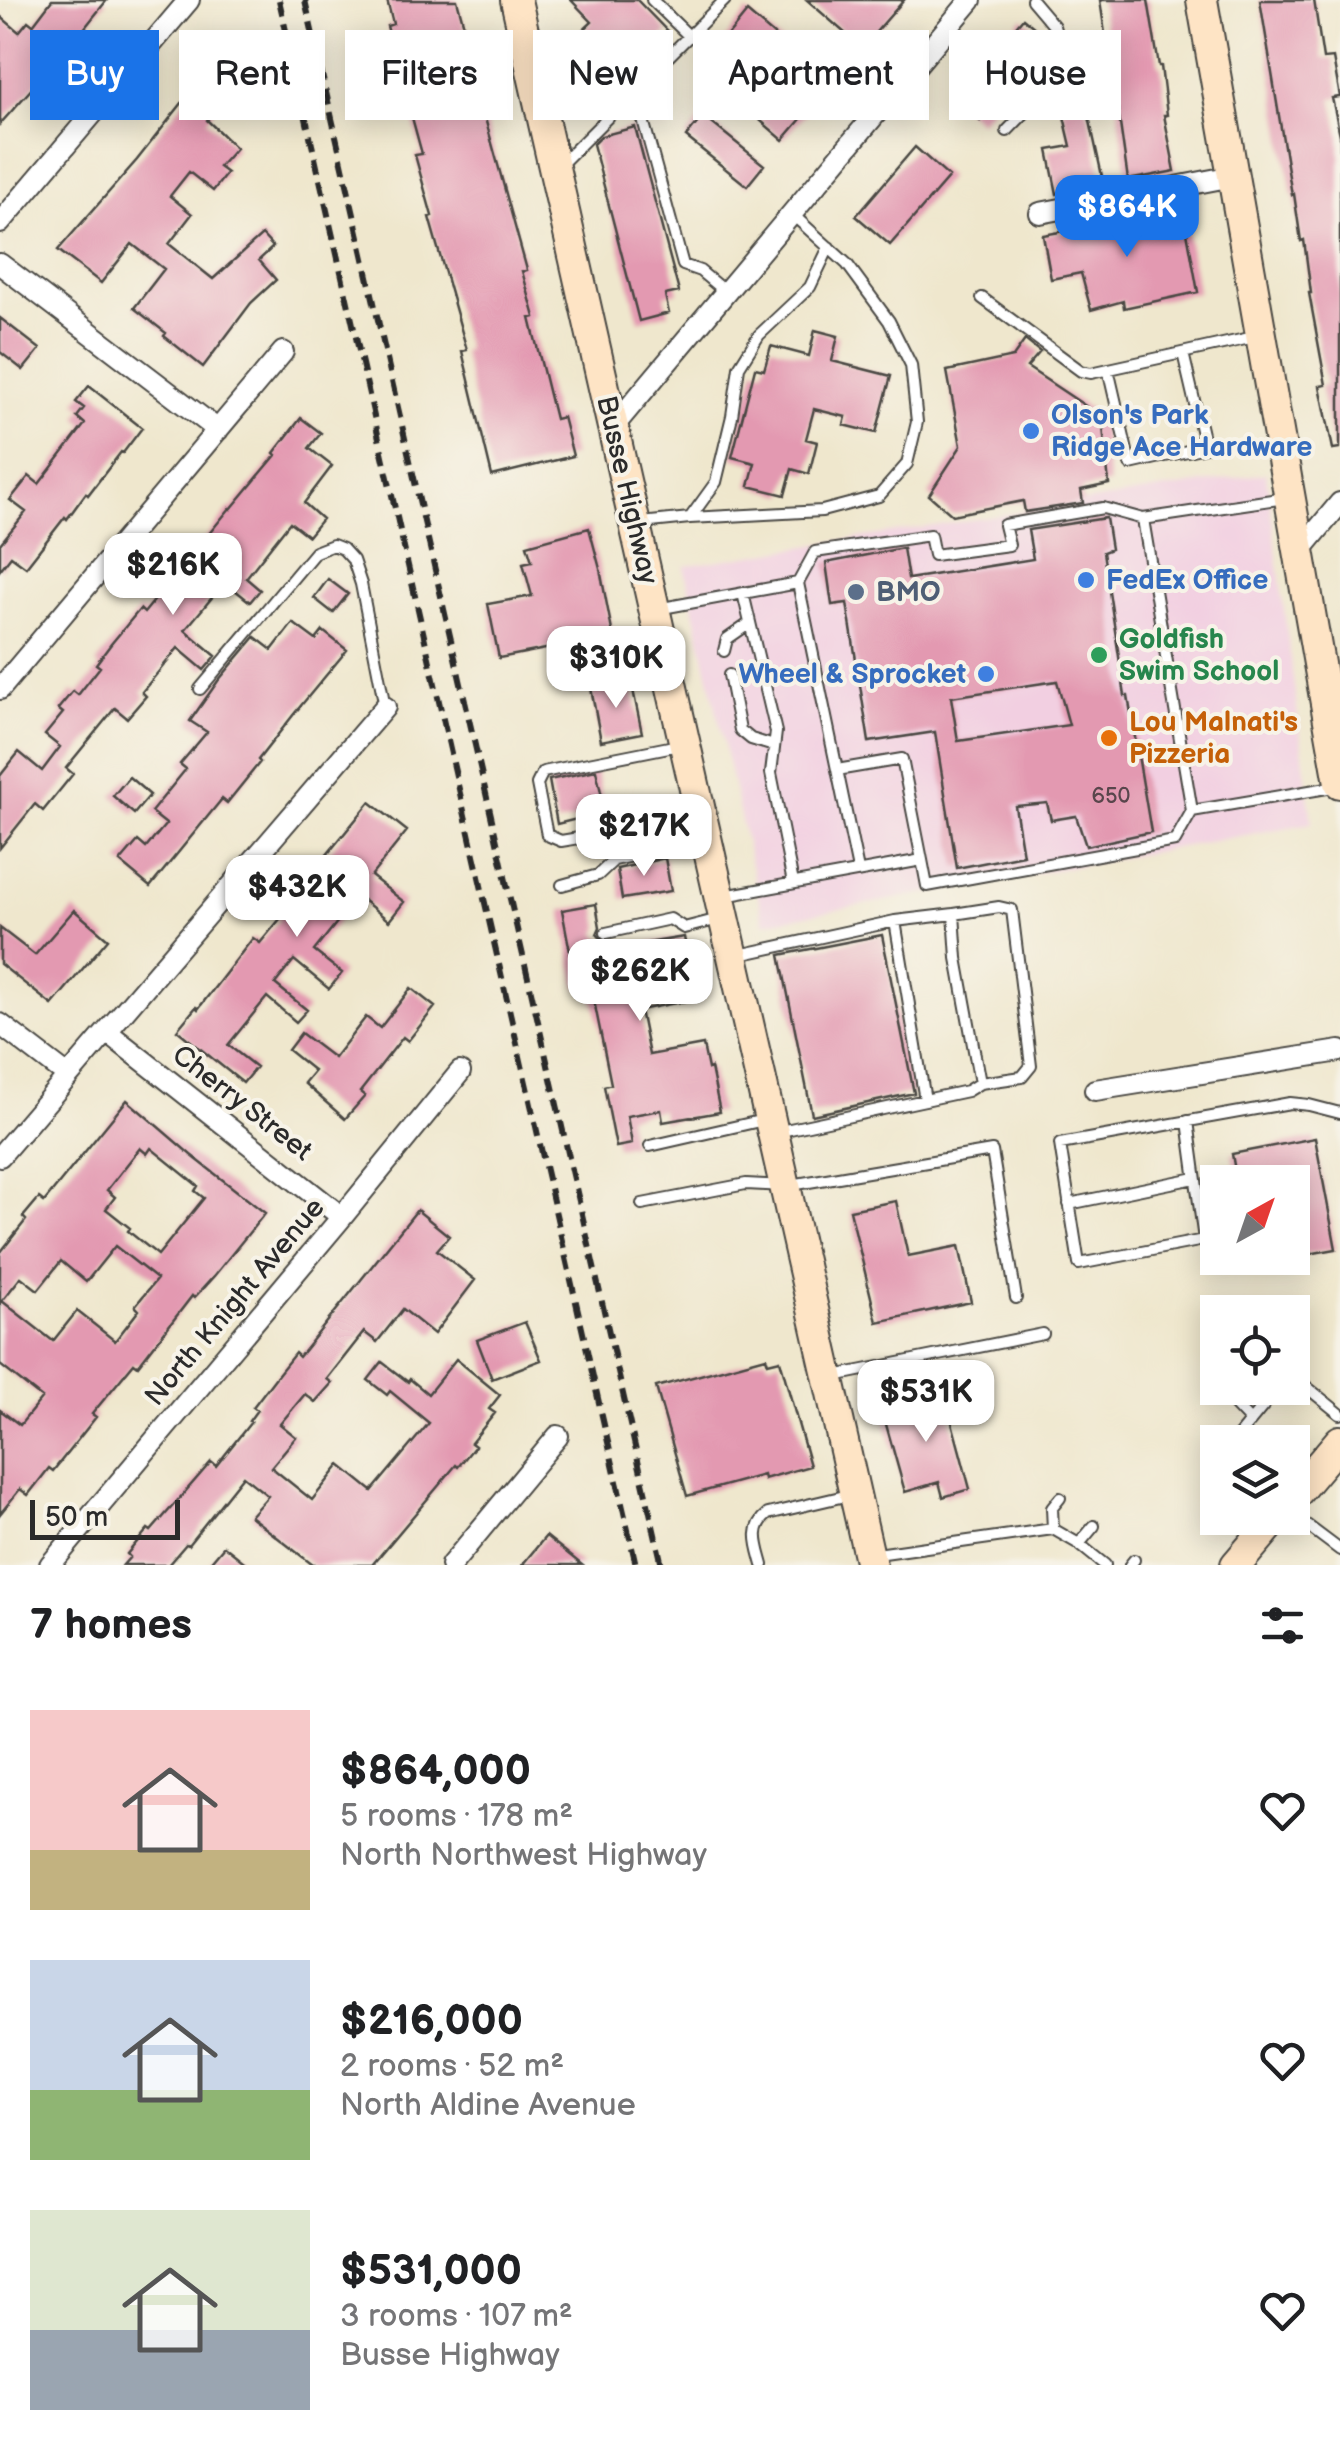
<!DOCTYPE html>
<html lang="en">
<head>
<meta charset="utf-8">
<style>
	:root { --surface:#fff; --page:#f2f2f2; --text:#202124; --muted:#757577; --accent:#1a73e8 }
	body { margin:0; font-family:"Balsamiq Sans",sans-serif; background:var(--page); color:var(--text); height:100vh; display:flex; flex-direction:column; font-size:38px; white-space:nowrap }
	* { box-sizing:border-box; margin:0 }
	p { font-size:32px; color:var(--muted) }
	.icon { flex:none; width:55px; height:55px; fill:none; stroke:currentColor; stroke-width:2; stroke-linecap:round; stroke-linejoin:round }
	.map { position:relative; height:1565px; overflow:hidden }
	.drawer { display:flex; flex-direction:column; background:var(--surface); flex:1 }
	.drawer>* { flex:none }
	.guide { position:absolute; left:30px; top:30px; width:1280px; height:90px; display:flex; gap:20px }
	.needle { width:65px; rotate:40deg }
	.fabs { position:absolute; left:1200px; top:1165px; display:grid; gap:20px }
	.fabs a { display:grid; place-items:center; width:110px; height:110px; border-radius:0px; background:var(--surface); box-shadow:0 5px 25px #0003; font-size:50px }
	.scale { position:absolute; left:30px; bottom:25px; width:150px; box-sizing:border-box; padding-left:10px; border:5px solid #2b2b2b; border-top:0; font-size:28px; line-height:35px; white-space:nowrap; color:#2b2b2b; -webkit-text-stroke:8px #f7f3e8; paint-order:stroke }
	.price { position:absolute; translate:-50% -85px; padding:0 22px; border-radius:20px; background:#fff; color:#222; font-size:32px; line-height:65px; filter:drop-shadow(0 2px 5px #0008) }
	.price::after { content:''; position:absolute; left:50%; top:60px; width:30px; height:22px; margin-left:-15px; background:inherit; clip-path:polygon(0 0,100% 0,50% 100%) }
	.price.active { background:var(--accent); color:#fff }
	ul { padding:0; list-style:none }
	li { display:flex; align-items:center; gap:30px; height:250px; padding:0 30px }
	li span { display:grid; place-items:center; flex:none; width:280px; height:200px; border-radius:0px; color:#555 }
	li>.icon { margin-inline-start:auto }
	span .icon { width:120px; height:120px; fill:#fffc; stroke-width:1 }
	li b { font-size:42px }
	h2 { display:flex; justify-content:space-between; align-items:center; height:120px; padding:0 30px; font-size:42px }
	.pill { padding:0 35px; border-radius:0px; background:var(--surface); box-shadow:0 5px 25px #0003; font-size:35px; line-height:90px }
	.pill.active { background:var(--accent); color:#fff }
	.map>svg:first-child { display:block }
	.built { fill:#f2cfe1 }
	.building { fill:#e399b1; fill-rule:evenodd }
	.lines { fill:none; stroke-linecap:round; stroke-linejoin:round }
	.lane-casing { stroke:#484743; stroke-width:14 }
	.street-casing { stroke:#484743; stroke-width:24 }
	.secondary-casing { stroke:#484743; stroke-width:34 }
	.lane { stroke:#fff; stroke-width:10 }
	.street { stroke:#fff; stroke-width:20 }
	.secondary { stroke:#fee4c5; stroke-width:30 }
	.rail { stroke:#2b2b2b; stroke-width:6; stroke-dasharray:15 8; stroke-linecap:butt }
	.shop-dot { fill:#3f7fe0; stroke:#f7f3e8; stroke-width:4 }
	.service-dot { fill:#5c6f8a; stroke:#f7f3e8; stroke-width:4 }
	.leisure-dot { fill:#2e9e5b; stroke:#f7f3e8; stroke-width:4 }
	.food-dot { fill:#e8710a; stroke:#f7f3e8; stroke-width:4 }
	.labels { text-anchor:middle; dominant-baseline:central; stroke-width:8; stroke-linejoin:round; paint-order:stroke }
	.number-label { font-size:22px; fill:#59464c }
	.shop-label { font-size:28px; font-weight:bold; fill:#366cbe; stroke:#f7f3e8; text-anchor:start }
	.street-label { font-size:28px; fill:#2b2b2b; stroke:#f7f3e8 }
	.service-label { font-size:28px; font-weight:bold; fill:#4e5e75; stroke:#f7f3e8; text-anchor:start }
	.leisure-label { font-size:28px; font-weight:bold; fill:#27864d; stroke:#f7f3e8; text-anchor:start }
	.food-label { font-size:28px; font-weight:bold; fill:#c56008; stroke:#f7f3e8; text-anchor:start }
</style>
</head>
<body>
<div class="map">
<svg width="1340" height="1565" viewBox="0 0 1340 1565">
	<rect width="100%" height="100%" fill="#f7f3e8"/>
	<filter id="ink" filterUnits="userSpaceOnUse"><feTurbulence type="fractalNoise" baseFrequency=".01" numOctaves="2"/><feDisplacementMap in="SourceGraphic" scale="20" xChannelSelector="R" yChannelSelector="G"/><feConvolveMatrix kernelMatrix="1 2 1 2 8 2 1 2 1" color-interpolation-filters="sRGB"/></filter>
	<filter id="wash" filterUnits="userSpaceOnUse"><feTurbulence type="fractalNoise" baseFrequency=".0048" numOctaves="4" result="noise"/><feDisplacementMap in="SourceGraphic" scale="40" xChannelSelector="R" yChannelSelector="G"/><feGaussianBlur stdDeviation="2.25" result="paint"/><feColorMatrix in="noise" values="0 0 0 0 0 0 0 0 0 0 0 0 0 0 0 0 0 1.4 0 .05"/><feComposite in="paint" operator="in"/></filter>
	<g filter="url(#wash)">
		<rect width="100%" height="100%" fill="#efe7cd"/>
		<path class="built" d="M 1266,473 L 1312,823 L 764,923 L 684,566 Z"/>
		<g id="blocks">
			<path class="building" d="M 52,0 L 107,0 L 71,45 L 0,124 L 0,16 L 19,32 L 28,21 L 33,25 Z
				M 387,0 L 457,0 L 489,117 L 485,118 L 527,270 L 522,271 L 535,317 L 530,318 L 555,419 L 563,417 L 573,456 L 492,476 L 462,351 L 467,350 L 429,217 L 432,216 L 415,155 L 422,154 L 387,26 L 393,24 Z
				M 571,0 L 637,0 L 668,32 L 601,97 L 559,53 L 592,22 Z
				M 807,0 L 904,0 L 862,48 Z
				M 1100,0 L 1148,0 L 1159,66 L 1161,66 L 1167,115 L 1164,115 L 1175,171 L 1128,180 L 1112,67 L 1110,67 Z
				M 1260,0 L 1314,0 L 1323,59 L 1333,58 L 1340,97 L 1332,98 L 1340,135 L 1340,448 L 1333,449 L 1320,386 L 1326,385 L 1309,293 L 1311,293 L 1304,240 L 1301,241 L 1294,194 L 1292,195 Z
				M 747,12 L 831,84 L 783,140 L 701,69 Z
				M 1023,18 L 1049,40 L 980,121 L 954,100 Z
				M 205,74 L 228,92 L 207,120 L 236,148 L 219,167 L 227,173 L 213,191 L 189,172 L 170,196 L 192,214 L 169,244 L 213,279 L 262,235 L 273,247 L 259,260 L 276,280 L 251,303 L 203,367 L 164,336 L 166,333 L 134,308 L 164,269 L 132,244 L 101,283 L 58,250 L 137,160 Z
				M 1086,103 L 1104,185 L 1057,194 L 1048,150 L 1071,146 L 1062,108 Z
				M 703,116 L 764,165 L 747,186 L 686,137 Z
				M 635,127 L 679,292 L 665,295 L 669,313 L 639,321 L 593,144 L 601,136 Z
				M 915,147 L 949,177 L 890,245 L 856,216 Z
				M 1183,210 L 1198,292 L 1124,308 L 1123,301 L 1091,310 L 1081,273 L 1051,279 L 1043,235 Z
				M 0,318 L 40,349 L 23,370 L 0,352 Z
				M 815,330 L 838,336 L 832,361 L 891,376 L 876,433 L 844,425 L 846,417 L 814,409 L 806,439 L 817,442 L 809,474 L 792,469 L 785,495 L 749,486 L 755,463 L 732,457 L 755,368 L 764,370 L 771,346 L 809,356 Z
				M 1025,340 L 1040,352 L 1027,367 L 1102,417 L 1109,484 L 1081,490 L 1083,503 L 1025,512 L 1023,501 L 952,515 L 929,495 L 961,446 L 947,371 L 1013,357 Z
				M 89,386 L 142,428 L 123,453 L 121,452 L 88,495 L 86,493 L 67,519 L 65,517 L 26,567 L 11,556 L 0,570 L 0,544 L 26,512 L 10,500 L 29,476 L 39,484 L 85,424 L 77,417 L 84,408 L 76,402 Z
				M 301,418 L 321,433 L 309,448 L 332,466 L 304,503 L 322,519 L 308,536 L 290,522 L 246,578 L 260,590 L 250,602 L 225,582 L 185,630 L 216,656 L 204,670 L 178,648 L 142,692 L 146,696 L 127,718 L 115,708 L 66,768 L 73,774 L 43,811 L 35,804 L 0,848 L 0,776 L 19,752 L 42,771 L 60,747 L 45,735 L 63,713 L 58,709 L 73,691 L 78,695 L 100,667 L 96,664 L 111,644 L 140,609 L 144,613 L 230,508 L 231,509 L 276,455 L 274,453 Z
				M 1106,518 L 1111,549 L 1103,552 L 1125,696 L 1128,696 L 1151,832 L 1086,846 L 1076,816 L 1051,820 L 1047,803 L 1015,806 L 1023,855 L 957,868 L 935,732 L 869,742 L 847,603 L 832,605 L 826,563 L 903,548 L 908,579 L 1033,559 L 1028,530 ZM 1057,681 L 1069,725 L 958,741 L 951,697 Z
				M 589,528 L 600,569 L 613,636 L 499,658 L 488,604 L 532,596 L 523,563 L 532,561 L 527,545 Z
				M 328,579 L 348,594 L 333,613 L 314,598 Z
				M 293,623 L 316,640 L 323,631 L 347,650 L 294,714 L 258,760 L 260,762 L 227,803 L 222,799 L 150,887 L 120,862 L 138,841 L 146,848 L 166,824 L 151,812 L 186,769 L 180,764 L 207,732 L 190,721 L 218,681 L 255,637 L 272,650 Z
				M 631,680 L 642,733 L 601,741 L 591,688 Z
				M 596,770 L 605,810 L 593,813 L 593,815 L 557,824 L 549,780 Z
				M 129,777 L 150,795 L 134,814 L 113,796 Z
				M 370,802 L 407,831 L 371,876 L 404,902 L 389,921 L 358,896 L 314,951 L 342,973 L 329,989 L 294,960 L 275,984 L 307,1010 L 296,1022 L 267,997 L 228,1045 L 256,1067 L 243,1083 L 177,1030 L 196,1007 L 198,1009 L 253,938 L 260,943 L 280,919 L 273,914 L 299,886 L 304,891 L 329,859 L 326,856 Z
				M 665,858 L 671,891 L 622,899 L 617,869 Z
				M 596,904 L 600,927 L 597,934 L 603,941 L 605,950 L 684,937 L 696,999 L 640,1010 L 649,1055 L 703,1045 L 708,1069 L 711,1068 L 720,1112 L 663,1122 L 661,1110 L 627,1116 L 632,1144 L 616,1147 L 604,1086 L 611,1084 L 591,986 L 577,988 L 562,910 Z
				M 74,910 L 108,939 L 52,1005 L 0,964 L 0,928 L 35,955 Z
				M 882,935 L 914,1093 L 812,1115 L 780,955 Z
				M 411,988 L 435,1007 L 408,1041 L 403,1037 L 360,1092 L 365,1096 L 345,1119 L 304,1083 L 314,1071 L 288,1050 L 301,1033 L 334,1058 L 366,1017 L 380,1028 Z
				M 127,1100 L 191,1155 L 265,1213 L 214,1276 L 194,1298 L 192,1296 L 138,1366 L 134,1363 L 92,1414 L 96,1417 L 53,1471 L 49,1468 L 28,1495 L 20,1489 L 0,1514 L 0,1410 L 20,1425 L 42,1398 L 0,1365 L 0,1253 L 26,1220 L 23,1217 L 39,1198 L 44,1202 ZM 140,1148 L 147,1154 L 151,1148 L 198,1186 L 195,1191 L 204,1198 L 158,1255 L 128,1231 L 130,1228 L 106,1209 L 115,1197 L 107,1190 ZM 115,1246 L 157,1279 L 135,1306 L 139,1310 L 115,1341 L 77,1311 L 53,1341 L 2,1301 L 21,1277 L 38,1290 L 61,1261 L 86,1282 Z
				M 1315,1138 L 1336,1249 L 1292,1257 L 1292,1182 L 1237,1182 L 1232,1154 Z
				M 896,1201 L 908,1256 L 959,1246 L 971,1302 L 877,1322 L 850,1210 Z
				M 417,1210 L 449,1236 L 437,1250 L 475,1280 L 434,1334 L 403,1309 L 377,1342 L 364,1332 L 327,1379 L 332,1383 L 315,1402 L 305,1394 L 280,1424 L 296,1437 L 271,1467 L 312,1500 L 340,1465 L 372,1491 L 429,1423 L 390,1391 L 387,1395 L 368,1380 L 382,1362 L 408,1382 L 410,1379 L 428,1394 L 456,1359 L 500,1395 L 489,1409 L 495,1413 L 471,1443 L 475,1446 L 458,1467 L 456,1465 L 372,1565 L 313,1565 L 250,1516 L 268,1496 L 243,1476 L 188,1545 L 186,1544 L 168,1565 L 123,1565 L 130,1557 L 127,1554 L 148,1529 L 151,1531 L 211,1462 L 216,1466 L 251,1422 L 249,1421 L 257,1410 L 253,1407 L 279,1373 L 295,1353 L 299,1357 Z
				M 525,1322 L 541,1360 L 492,1379 L 477,1340 Z
				M 766,1357 L 768,1363 L 780,1360 L 810,1466 L 764,1479 L 763,1475 L 687,1496 L 656,1387 Z
				M 944,1393 L 970,1489 L 943,1497 L 939,1482 L 905,1492 L 882,1410 Z
				M 546,1536 L 582,1565 L 522,1565 Z
				M 224,1546 L 248,1565 L 208,1565 Z"/>
		</g>
	</g>
	<g filter="url(#ink)">
		<use href="#blocks" fill-opacity="0" stroke="#484743" stroke-width="2.5"/>
		<g class="lines">
			<g class="lane-casing">
				<path id="lane" d="M 652,0 L 690,37
					M 625,99 L 642,116 L 683,265 L 700,271 L 725,292
					M 1007,131 L 1051,86 L 1064,65 L 1054,26 L 1032,0
					M 559,166 L 725,0
					M 982,298 L 1081,371 L 1091,373 L 1259,336
					M 1108,369 L 1130,464 L 1205,447 L 1183,353
					M 690,518 L 716,482 L 732,416 L 739,367 L 759,335 L 810,287 L 829,247
					M 641,523 L 690,518 L 822,511 L 879,496 L 907,464 L 917,422 L 911,365 L 889,321 L 847,264 L 792,214
					M 743,593 L 776,732 L 771,773 L 793,883
					M 657,609 L 798,583
					M 724,651 L 727,639 L 750,623
					M 729,675 L 740,730 L 751,739 L 774,746
					M 200,689 L 315,552 L 333,545 L 343,549 L 353,560 L 361,584 L 385,707
					M 684,744 L 543,772 L 537,784 L 547,835 L 561,841 L 698,818
					M 837,770 L 902,759 L 922,860
					M 1192,811 L 1143,519 L 1285,498
					M 858,870 L 798,583 L 815,552 L 930,535 L 934,555 L 1009,545 L 1004,525 L 1103,508 L 1143,519
					M 562,885 L 598,875 L 614,860 L 706,841
					M 724,896 L 922,860 L 927,886 L 1175,841 L 1192,811 L 1339,786
					M 895,921 L 925,1100
					M 606,933 L 670,919 L 684,928 L 723,918
					M 739,955 L 895,921 L 954,914
					M 1188,1121 L 1204,1240 L 1079,1264 L 1060,1144 L 1290,1103 L 1309,1105 L 1340,1113
					M 776,1132 L 967,1091 L 980,1083 L 1022,1077 L 1031,1066 L 1012,910 L 999,907 L 954,914 L 957,958 L 980,1083
					M 650,1146 L 764,1120
					M 642,1204 L 746,1184 L 785,1186 L 992,1151 L 1016,1298
					M 1069,1204 L 1195,1178
					M 1292,1375 L 1340,1414
					M 834,1376 L 1043,1334
					M 1239,1391 L 1233,1398 L 1233,1403 L 1250,1421
					M 1235,1440 L 1278,1388
					M 1292,1514 L 1340,1550
					M 1053,1529 L 1052,1508 L 1060,1498
					M 1079,1544 L 1094,1526
					M 870,1555 L 1053,1529 L 1079,1544 L 1105,1565
					M 763,1565 C 758,1546 750,1528 768,1514 L 849,1495
					M 1130,1565 L 1134,1560"/>
			</g>
			<g class="street-casing">
				<path id="street" d="M 1040,213 L 1233,176
					M 0,223 L 189,0
					M 0,264 L 218,430
					M 613,427 L 971,0
					M 1300,551 L 1340,503
					M 0,689 L 283,352
					M 0,1024 L 68,1076
					M 107,1032 L 342,1217
					M 1095,1090 L 1340,1051
					M 0,1156 L 385,707
					M 50,1565 L 342,1217 L 460,1072
					M 451,1565 L 558,1436"/>
			</g>
			<g class="secondary-casing">
				<path id="secondary" d="M 516,0 L 871,1565
					M 1202,0 L 1340,783
					M 1292,1498 L 1340,1441
					M 1236,1565 L 1276,1518"/>
			</g>
			<use href="#lane" class="lane"/>
			<use href="#street" class="street"/>
			<use href="#secondary" class="secondary"/>
			<path class="rail" d="M 279,0 L 636,1565
				M 305,0 L 662,1565"/>
		</g>
	</g>
	<g class="shop-dot">
		<circle cx="1031" cy="431" r="10"/>
		<circle cx="1086" cy="580" r="10"/>
		<circle cx="986" cy="674" r="10"/>
	</g>
	<circle class="service-dot" cx="856" cy="592" r="10"/>
	<circle class="leisure-dot" cx="1099" cy="655" r="10"/>
	<circle class="food-dot" cx="1109" cy="738" r="10"/>
	<g class="labels">
		<g class="number-label">
			<text x="1111" y="796">650</text>
		</g>
		<g class="shop-label">
			<text x="1051" y="415">Olson's Park<tspan x="1051" dy="32">Ridge Ace Hardware</tspan></text>
			<text x="1106" y="580">FedEx Office</text>
			<text x="966" y="674" text-anchor="end">Wheel &amp; Sprocket</text>
		</g>
		<g class="street-label">
			<text transform="translate(627 490) rotate(77)">Busse Highway</text>
			<text transform="translate(242 1103) rotate(38)">Cherry Street</text>
			<text transform="translate(235 1302) rotate(-50)">North Knight Avenue</text>
		</g>
		<g class="service-label">
			<text x="876" y="592">BMO</text>
		</g>
		<g class="leisure-label">
			<text x="1119" y="639">Goldfish<tspan x="1119" dy="32">Swim School</tspan></text>
		</g>
		<g class="food-label">
			<text x="1129" y="722">Lou Malnati's<tspan x="1129" dy="32">Pizzeria</tspan></text>
		</g>
	</g>
</svg>
<div class="fabs">
<a><svg class="needle" viewBox="-14 -14 28 28"><path d="M0-13l5 13h-10z" fill="#e53935"/><path d="M0 13l5-13h-10z" fill="#757577"/></svg></a>
<a><svg class="icon" aria-label="locate" viewBox="0 0 24 24"><circle cx="12" cy="12" r="6"/><path d="M12 2v4M12 18v4M2 12h4M18 12h4"/></svg></a>
<a><svg class="icon" aria-label="layers" viewBox="0 0 24 24"><path d="M12 4l9 5-9 5-9-5zM3 14l9 5 9-5"/></svg></a>
</div>
<div class="scale">50 m</div>
<b class="price active" style="left:1127px;top:260px">$864K</b>
<b class="price" style="left:173px;top:618px">$216K</b>
<b class="price" style="left:616px;top:711px">$310K</b>
<b class="price" style="left:644px;top:879px">$217K</b>
<b class="price" style="left:297px;top:940px">$432K</b>
<b class="price" style="left:640px;top:1024px">$262K</b>
<b class="price" style="left:926px;top:1445px">$531K</b>
<div class="guide">
<a class="pill active">Buy</a>
<a class="pill">Rent</a>
<a class="pill">Filters</a>
<a class="pill">New</a>
<a class="pill">Apartment</a>
<a class="pill">House</a>
</div>
</div>
<section class="drawer">
<h2>7 homes<svg class="icon" aria-label="filters" viewBox="0 0 24 24"><path d="M4 7h16M4 17h16"/><circle cx="9" cy="7" r="2"/><circle cx="15" cy="17" r="2"/></svg></h2>
<ul>
<li><span style="background:linear-gradient(#f6c9c9 70%,#c2b280 0)"><svg class="icon" aria-label="home" viewBox="0 0 24 24"><path d="M3 11l9-7 9 7M6 9v11h12V9"/></svg></span><div><b>$864,000</b><p>5 rooms · 178 m²</p><p>North Northwest Highway</p></div><svg class="icon" aria-label="heart" viewBox="0 0 24 24"><path d="M12 20l-8-8c-3-5 5-10 8-4 3-6 11-1 8 4z"/></svg></li>
<li><span style="background:linear-gradient(#c9d6e8 65%,#8fb573 0)"><svg class="icon" aria-label="home" viewBox="0 0 24 24"><path d="M3 11l9-7 9 7M6 9v11h12V9"/></svg></span><div><b>$216,000</b><p>2 rooms · 52 m²</p><p>North Aldine Avenue</p></div><svg class="icon" aria-label="heart" viewBox="0 0 24 24"><path d="M12 20l-8-8c-3-5 5-10 8-4 3-6 11-1 8 4z"/></svg></li>
<li><span style="background:linear-gradient(#dfe7d0 60%,#9aa5b1 0)"><svg class="icon" aria-label="home" viewBox="0 0 24 24"><path d="M3 11l9-7 9 7M6 9v11h12V9"/></svg></span><div><b>$531,000</b><p>3 rooms · 107 m²</p><p>Busse Highway</p></div><svg class="icon" aria-label="heart" viewBox="0 0 24 24"><path d="M12 20l-8-8c-3-5 5-10 8-4 3-6 11-1 8 4z"/></svg></li>
</ul>
</section>
</body>
</html>
